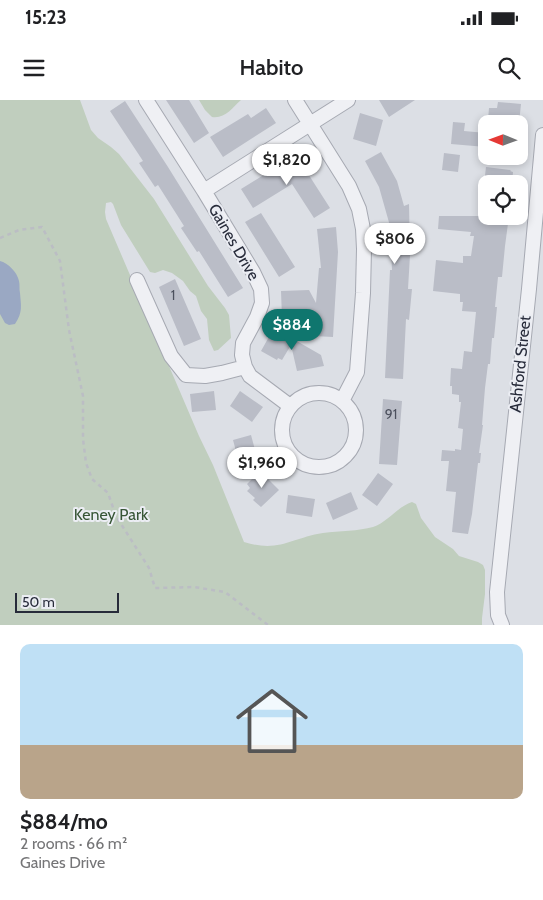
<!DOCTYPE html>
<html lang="en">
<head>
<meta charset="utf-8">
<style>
	:root { --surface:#fff; --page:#f2f2f2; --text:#202124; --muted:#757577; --accent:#0f766e }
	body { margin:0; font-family:Cabin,sans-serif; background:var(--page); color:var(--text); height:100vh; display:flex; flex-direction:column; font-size:19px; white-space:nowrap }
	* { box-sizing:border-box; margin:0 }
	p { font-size:16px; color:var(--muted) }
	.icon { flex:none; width:28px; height:28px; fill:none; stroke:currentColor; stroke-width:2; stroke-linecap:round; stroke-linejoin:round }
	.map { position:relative; height:525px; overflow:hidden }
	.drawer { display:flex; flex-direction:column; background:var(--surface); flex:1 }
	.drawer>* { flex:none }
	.needle { width:32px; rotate:271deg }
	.fabs { position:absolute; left:478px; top:15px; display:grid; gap:10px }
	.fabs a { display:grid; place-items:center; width:50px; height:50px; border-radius:10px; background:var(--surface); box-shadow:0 2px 8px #0003; font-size:25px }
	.scale { position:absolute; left:15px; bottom:12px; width:104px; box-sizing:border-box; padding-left:5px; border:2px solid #272b3a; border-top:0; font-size:14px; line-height:18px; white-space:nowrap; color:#272b3a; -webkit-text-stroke:4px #ebedf3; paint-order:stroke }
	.price { position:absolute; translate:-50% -42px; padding:0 11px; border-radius:18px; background:#fff; color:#222; font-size:16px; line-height:32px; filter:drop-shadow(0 1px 2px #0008) }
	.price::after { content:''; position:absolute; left:50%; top:30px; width:15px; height:11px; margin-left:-8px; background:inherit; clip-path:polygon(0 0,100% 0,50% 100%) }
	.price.current { background:var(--accent); color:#fff }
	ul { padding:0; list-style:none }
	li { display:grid; align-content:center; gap:10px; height:265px; padding:0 20px }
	li span { display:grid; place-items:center; height:155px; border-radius:10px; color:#555 }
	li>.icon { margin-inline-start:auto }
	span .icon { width:90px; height:90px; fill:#fffc; stroke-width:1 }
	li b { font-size:21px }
	.status { display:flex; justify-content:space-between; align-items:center; height:35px; padding:0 25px; background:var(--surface); direction:ltr }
	.status svg { height:14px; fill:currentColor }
	header { display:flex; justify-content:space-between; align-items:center; height:65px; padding:0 20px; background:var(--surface); font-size:22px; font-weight:600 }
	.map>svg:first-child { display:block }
	.green { fill:#c0cebe }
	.water { fill:#9aa8c3 }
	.building { fill:#babdc7 }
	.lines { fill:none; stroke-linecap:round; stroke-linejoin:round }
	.street-casing { stroke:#a6a9b2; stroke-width:16 }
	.path { stroke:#bbbdc4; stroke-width:2.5; stroke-dasharray:4 4; stroke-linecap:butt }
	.street { stroke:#eff0f4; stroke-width:14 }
	.labels { text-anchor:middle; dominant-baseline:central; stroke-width:4; stroke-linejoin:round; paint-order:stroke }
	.number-label { font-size:14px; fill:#4c505d }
	.street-label { font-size:16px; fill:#272b3a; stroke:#ebedf3 }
	.park-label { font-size:16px; fill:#375536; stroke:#ebedf3 }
</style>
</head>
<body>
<div class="status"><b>15:23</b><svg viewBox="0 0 49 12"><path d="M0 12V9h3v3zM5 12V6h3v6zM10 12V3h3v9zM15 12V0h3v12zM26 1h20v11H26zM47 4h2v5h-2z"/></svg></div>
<header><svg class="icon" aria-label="menu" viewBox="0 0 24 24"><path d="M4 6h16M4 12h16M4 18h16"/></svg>Habito<svg class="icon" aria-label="search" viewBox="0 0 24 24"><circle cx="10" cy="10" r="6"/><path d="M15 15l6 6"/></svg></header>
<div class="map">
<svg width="543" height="525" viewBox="0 0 543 525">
	<rect width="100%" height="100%" fill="#dcdfe5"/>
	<path class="green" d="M 0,0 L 80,0 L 91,30 L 98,38 L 111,47 L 119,54 L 154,99 L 208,186 L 225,208 L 229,215 L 231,238 L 218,250 L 214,251 L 209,240 L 207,219 L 201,211 L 196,196 L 190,191 L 183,181 L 172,173 L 163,170 L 155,173 L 150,172 L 121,125 L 113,104 L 111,102 L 106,103 L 105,112 L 106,119 L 199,336 L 213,365 L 244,442 C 279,453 291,438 323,433 C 339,431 359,431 373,427 C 388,422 397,407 412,402 L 416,404 L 421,418 L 435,437 L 453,449 L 459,456 L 478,462 L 483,465 L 485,470 L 485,494 L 482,518 L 482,525 L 0,525 Z
		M 199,0 L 241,0 C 232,8 225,19 212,17 L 205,10 Z"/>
	<path class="water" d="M 0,161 C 8,163 17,172 19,181 C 20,185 19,189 20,193 C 21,206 23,212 15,224 L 9,225 L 5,223 L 0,214 Z"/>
	<path class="building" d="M 166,0 L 189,0 L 209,33 L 194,43 Z
		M 379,0 L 415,0 L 389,17 Z
		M 125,1 L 168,67 L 243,188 L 228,197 L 199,151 L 197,152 L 181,128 L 184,126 L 158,85 L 155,87 L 139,63 L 143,61 L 110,11 Z
		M 498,2 L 521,4 L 519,23 L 488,20 L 489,8 L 497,8 Z
		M 266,8 L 276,23 L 223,57 L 210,37 L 248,14 L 251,18 Z
		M 360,13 L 383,20 L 376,46 L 353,39 Z
		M 453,22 L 465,23 L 464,31 L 486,33 L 486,47 L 451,44 Z
		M 381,52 L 397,81 L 404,106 L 409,104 L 410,155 L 408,189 L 412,189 L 409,220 L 406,219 L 403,279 L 385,278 L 390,170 L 392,170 L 390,126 L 379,87 L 365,61 Z
		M 444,53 L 460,55 L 458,72 L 442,70 Z
		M 296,55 L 330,108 L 314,118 L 292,84 L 253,108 L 241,89 Z
		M 486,67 L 511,70 L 510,71 L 513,72 L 512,84 L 484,84 Z
		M 261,113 L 295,167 L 279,177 L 245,122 Z
		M 439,116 L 509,116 L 505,146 L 502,177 L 498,177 L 495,207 L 497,207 L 494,238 L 492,238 L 490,264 L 488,264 L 485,288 L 482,325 L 483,325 L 479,353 L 481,353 L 480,363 L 478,363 L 472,414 L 468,434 L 452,432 L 456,392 L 446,391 L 449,361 L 441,361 L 442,350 L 455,351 L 455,349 L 461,350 L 463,329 L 458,328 L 461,302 L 459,302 L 459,295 L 452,294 L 452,286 L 450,286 L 451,268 L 462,269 L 464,251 L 472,252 L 476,212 L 462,211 L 463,202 L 460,202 L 460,194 L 433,191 L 436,160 L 463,163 L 463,156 L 471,156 L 474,136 L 470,136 L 471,132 L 438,129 Z
		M 336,127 L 338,152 L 333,237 L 314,236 L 315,217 L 282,218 L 281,191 L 309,190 L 316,203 L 319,168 L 321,168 L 317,129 Z
		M 175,179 L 201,239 L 184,246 L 159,187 Z
		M 274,228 L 321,255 L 324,266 L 297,271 L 291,245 L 282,260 L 278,258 L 277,260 L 261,251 Z
		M 214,291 L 216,310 L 192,312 L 190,294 Z
		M 240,291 L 263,307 L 252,322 L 230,306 Z
		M 383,299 L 402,301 L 397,365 L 379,364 Z
		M 251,335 L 258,361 L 240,366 L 233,340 Z
		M 260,371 L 279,390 L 261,407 L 253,400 L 255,398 L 247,391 L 250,388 L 247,384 Z
		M 378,373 L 393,384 L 377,406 L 362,395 Z
		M 351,392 L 358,409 L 333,420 L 326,403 Z
		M 288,395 L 315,399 L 312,417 L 286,413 Z"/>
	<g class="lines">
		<g class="street-casing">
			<path id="street" d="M 146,0 L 204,91 L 253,172 L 261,189 L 262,203 L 257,217 L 243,243 L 242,255 L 245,267 L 250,276 L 290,306
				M 295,0 L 349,86 L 359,109 L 363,129 L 364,149 L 363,193 L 357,272 L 342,301
				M 204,91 L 348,0
				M 137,180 L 171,256 L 186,275 L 205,276 L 222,273 L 245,267
				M282 330a37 37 0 1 1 74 0a37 37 0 1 1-74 0Z
				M 502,525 L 498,515 L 497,492 L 529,189 L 543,35"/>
		</g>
		<path class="path" d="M 0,138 L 19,130 L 42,127 L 60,161 L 69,230 L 83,296 L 83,339 L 86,363 L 92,379 L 108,393 L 116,416 L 149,468 L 155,488 L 194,487 L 225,492 L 268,525"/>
		<use href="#street" class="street"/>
	</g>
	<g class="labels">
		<g class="number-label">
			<text x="173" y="195">1</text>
			<text x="391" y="314">91</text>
		</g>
		<g class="street-label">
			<text transform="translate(234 142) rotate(60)">Gaines Drive</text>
			<text transform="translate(520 264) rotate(-84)">Ashford Street</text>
		</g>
		<g class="park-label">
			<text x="111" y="414">Keney Park</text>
		</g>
	</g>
</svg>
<div class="fabs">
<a><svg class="needle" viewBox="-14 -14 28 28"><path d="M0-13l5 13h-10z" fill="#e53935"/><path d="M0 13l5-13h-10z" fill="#757577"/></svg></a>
<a><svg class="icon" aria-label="locate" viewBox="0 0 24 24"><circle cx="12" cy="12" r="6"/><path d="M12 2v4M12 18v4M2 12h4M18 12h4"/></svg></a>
</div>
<div class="scale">50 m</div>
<b class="price" style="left:287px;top:86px">$1,820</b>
<b class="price" style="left:395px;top:165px">$806</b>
<b class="price current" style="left:292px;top:251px">$884</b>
<b class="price" style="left:262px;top:389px">$1,960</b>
</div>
<section class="drawer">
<ul>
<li><span style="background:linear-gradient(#bfe0f5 65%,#b9a48a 0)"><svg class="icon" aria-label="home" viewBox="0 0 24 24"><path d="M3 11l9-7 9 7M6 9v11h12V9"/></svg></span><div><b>$884/mo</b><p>2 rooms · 66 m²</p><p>Gaines Drive</p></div></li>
</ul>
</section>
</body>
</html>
